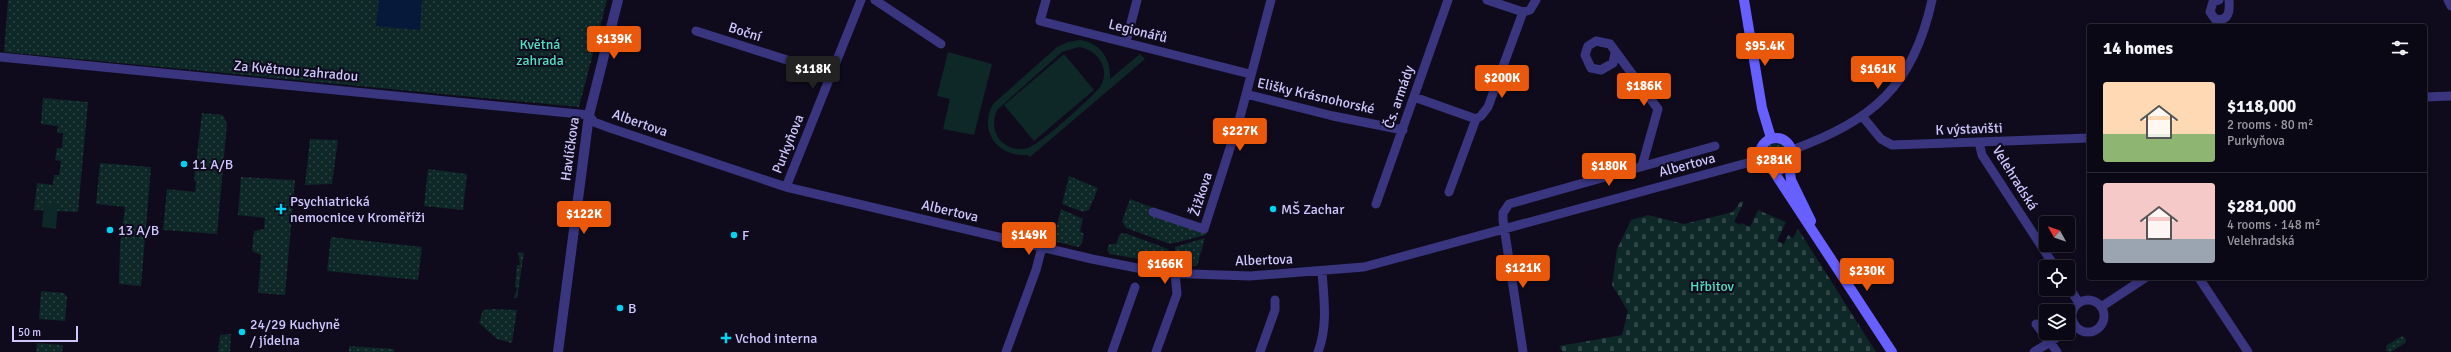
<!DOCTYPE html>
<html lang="en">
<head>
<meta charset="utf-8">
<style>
	:root { --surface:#0b0816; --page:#14111f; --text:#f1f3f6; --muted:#9a9aa1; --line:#2b2935; --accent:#ea580c }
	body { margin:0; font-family:Signika,sans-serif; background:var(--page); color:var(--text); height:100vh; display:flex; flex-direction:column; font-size:15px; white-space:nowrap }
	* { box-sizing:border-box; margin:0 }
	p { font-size:13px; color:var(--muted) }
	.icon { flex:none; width:22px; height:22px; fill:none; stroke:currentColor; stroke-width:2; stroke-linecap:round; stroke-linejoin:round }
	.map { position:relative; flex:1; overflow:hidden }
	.side { position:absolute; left:2087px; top:24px; width:340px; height:256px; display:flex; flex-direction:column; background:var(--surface); border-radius:4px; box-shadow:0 2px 6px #0003,0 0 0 1px var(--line) }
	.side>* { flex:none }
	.needle { width:26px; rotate:310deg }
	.controls { position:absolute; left:2039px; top:216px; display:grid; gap:8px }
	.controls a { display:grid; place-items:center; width:36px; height:36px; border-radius:4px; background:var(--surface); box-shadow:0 2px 6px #0003,0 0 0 1px var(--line); font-size:20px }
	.scale { position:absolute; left:12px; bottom:10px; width:66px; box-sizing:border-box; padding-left:4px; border:2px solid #cfc8ff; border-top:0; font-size:11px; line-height:14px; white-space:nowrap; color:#cfc8ff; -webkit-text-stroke:3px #0f0b1d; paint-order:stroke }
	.price { position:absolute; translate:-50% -34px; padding:0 9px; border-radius:4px; background:var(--accent); color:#fff; font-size:13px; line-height:26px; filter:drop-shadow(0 1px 2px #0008) }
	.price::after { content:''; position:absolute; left:50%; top:24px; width:12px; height:9px; margin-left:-6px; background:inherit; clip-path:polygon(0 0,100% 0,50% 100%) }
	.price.selected { background:#222; color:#fff }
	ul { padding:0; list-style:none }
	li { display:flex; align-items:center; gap:12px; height:100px; padding:0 16px }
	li+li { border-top:1px solid var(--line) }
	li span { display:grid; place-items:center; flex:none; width:112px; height:80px; border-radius:4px; color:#555 }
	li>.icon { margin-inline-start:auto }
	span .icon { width:48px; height:48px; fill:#fffc; stroke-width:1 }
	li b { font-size:17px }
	h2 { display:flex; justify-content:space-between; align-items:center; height:48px; padding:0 16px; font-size:17px }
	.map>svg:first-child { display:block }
	.grass { fill:url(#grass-dots) }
	.cemetery { fill:url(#cemetery-stones) }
	.pitch { fill:#0e2727; fill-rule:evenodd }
	.water { fill:#07193a }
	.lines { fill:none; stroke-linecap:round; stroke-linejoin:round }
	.minor { stroke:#39357e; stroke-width:9 }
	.tertiary { stroke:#39357e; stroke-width:10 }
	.secondary { stroke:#675fff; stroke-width:10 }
	.poi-dot { fill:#00d4f3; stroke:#0f0b1d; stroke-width:1.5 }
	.labels { text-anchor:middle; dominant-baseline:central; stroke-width:4; stroke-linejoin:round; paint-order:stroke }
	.street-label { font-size:14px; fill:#cfc8ff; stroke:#0f0b1d }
	.park-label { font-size:14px; fill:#51e1c1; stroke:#0f0b1d }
	.poi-label { font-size:14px; fill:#cfc8ff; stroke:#0f0b1d; text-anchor:start }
</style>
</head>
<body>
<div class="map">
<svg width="2451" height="352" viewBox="0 0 2451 352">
	<defs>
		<pattern id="grass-dots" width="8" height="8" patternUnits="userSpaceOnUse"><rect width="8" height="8" fill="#0e2727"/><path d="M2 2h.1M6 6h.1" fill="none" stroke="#304547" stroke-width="1.8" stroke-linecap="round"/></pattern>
		<pattern id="cemetery-stones" width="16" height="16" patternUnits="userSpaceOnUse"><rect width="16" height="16" fill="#0e2727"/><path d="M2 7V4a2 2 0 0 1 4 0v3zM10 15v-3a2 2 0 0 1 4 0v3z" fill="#304547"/></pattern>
	</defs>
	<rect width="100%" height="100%" fill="#0f0b1d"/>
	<path class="grass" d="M 8,0 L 607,0 L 579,107 L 4,52 Z
		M 43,98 L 88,102 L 78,212 L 34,210 L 37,183 L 53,185 L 54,175 L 59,175 L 61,161 L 55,160 L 57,148 L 62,148 L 63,133 L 57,133 L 58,126 L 41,124 Z
		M 202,113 L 223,115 L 227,124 L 217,234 L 163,230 L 167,189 L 195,192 L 196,181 L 194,181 Z
		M 310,139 L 338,140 L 332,184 L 305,185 Z
		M1764 154a12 12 0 1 1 24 0a12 12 0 1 1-24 0Z
		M 100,163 L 151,167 L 141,286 L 119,284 L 120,244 L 125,207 L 96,204 Z
		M 428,169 L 467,174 L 463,210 L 424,206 Z
		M 1069,176 L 1098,188 L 1089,210 L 1083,212 L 1062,204 Z
		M 241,177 L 295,180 L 285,295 L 258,293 L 261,255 L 252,251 L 254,231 L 264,229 L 265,218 L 238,215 Z
		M 1130,199 L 1154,208 L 1153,212 L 1207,233 L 1206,235 L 1170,244 L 1126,228 L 1122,221 Z
		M 1061,209 L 1083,219 L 1080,231 L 1084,234 L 1081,245 L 1078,247 L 1053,241 Z
		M 1125,233 L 1168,249 L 1175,265 L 1110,254 L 1107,250 L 1109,244 L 1116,244 L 1120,234 Z
		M 331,237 L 422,247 L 418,280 L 327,271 Z
		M 1205,238 L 1197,266 L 1181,265 L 1175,252 L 1175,247 Z
		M 518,252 L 524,253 L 517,298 L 514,298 L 517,288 L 515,287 L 517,265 L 520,265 Z
		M 41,291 L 64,293 L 67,297 L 65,321 L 39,319 Z
		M 493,309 L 517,310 L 512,343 L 497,339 L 479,323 L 483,310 Z
		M 231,334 L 230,352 L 218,352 L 220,335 Z
		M 2402,336 L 2406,339 L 2405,343 L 2391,352 L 2386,351 L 2387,345 Z
		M 37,343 L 63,345 L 62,352 L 36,352 Z
		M 349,346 L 394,349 L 394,352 L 349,352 Z"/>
	<path class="cemetery" d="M 1741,201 L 1744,202 L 1734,222 L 1740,225 L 1741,223 L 1750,227 L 1758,210 L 1786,222 L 1777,241 L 1784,244 L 1788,235 L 1793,238 L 1798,229 L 1876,352 L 1563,352 L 1559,346 L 1622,335 L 1628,311 L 1612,285 L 1617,249 L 1631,220 L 1648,215 L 1684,224 L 1733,212 Z"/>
	<path class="pitch" d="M 1080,40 C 1101,43 1111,59 1110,79 L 1140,54 L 1145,59 L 1030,157 L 1027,155 C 998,157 978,131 993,104 L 1057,47 L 1068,42 ZM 1079,47 C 1098,50 1111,69 1100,87 C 1090,99 1040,145 1027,148 C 1017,151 1005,147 999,139 C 993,130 993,120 997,110 L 1062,52 Z
		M 948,52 L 992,64 L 974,135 L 943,129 L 950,99 L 937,96 Z
		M 1064,54 L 1094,90 L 1034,141 L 1004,105 Z
		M 44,203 L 58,205 L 56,229 L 42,227 Z"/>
	<path class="water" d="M 379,0 L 422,0 L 420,30 L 376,26 Z"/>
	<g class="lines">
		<path class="minor" d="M 875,0 L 941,44
			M 1046,0 L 1040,21 L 1250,74
			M 1487,0 L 1523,12
			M 2219,0 L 2213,2 L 2210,12 L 2215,19 C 2229,22 2230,11 2229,0
			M 2448,0 L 2451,6
			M 696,31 L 831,74
			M 1126,42 L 1137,0
			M 1615,53 L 1613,63 L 1601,70 L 1591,68 L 1585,55 L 1588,46 L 1596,41 L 1610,44 L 1658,109 L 1642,166
			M 0,57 L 589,115 L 594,122 L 610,128 L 786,187 L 1092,259 L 1162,273 L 1250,276 L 1364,267 L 1747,163 L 1760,157
			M 1246,94 L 1333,116 L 1403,130
			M 1414,97 L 1476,119
			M 2425,97 L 2451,96
			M 1862,116 L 1881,139 L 1892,145 L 2089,138
			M 1979,142 L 1982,155 L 2055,267
			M 1792,150 C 1873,120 1913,87 1932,0
			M 786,187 L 861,0
			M 1449,192 L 1476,119 L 1481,116 L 1488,107 L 1523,12 L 1530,10 L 1536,0
			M 1376,204 L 1448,0
			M 1153,212 L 1204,229 L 1240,117 L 1271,0
			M 2199,278 L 2248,352
			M 2068,286 L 2079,303
			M2072 316a16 16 0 1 1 32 0a16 16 0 1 1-32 0Z
			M 2101,307 L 2145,278
			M 2036,324 L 2050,342 L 2063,333
			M 1006,352 L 1036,270 L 1042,247
			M 1112,352 L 1135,287
			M 1156,352 L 1177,294 L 1175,273
			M 1260,352 L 1275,310 L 1275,300
			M 1318,352 C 1328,326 1324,299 1322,272
			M 1523,352 L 1503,220 L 1503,213 L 1509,204 L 1715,146
			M 2034,352 L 2050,342 L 2057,352"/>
		<path class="tertiary" d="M 558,352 L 589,115 L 618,0"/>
		<path class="secondary" d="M 1744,0 L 1762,108 L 1771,138
			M1760 154a16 16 0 1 1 32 0a16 16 0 1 1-32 0Z
			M 1789,163 L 1791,180 L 1811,221
			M 1772,169 L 1892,352"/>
	</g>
	<g class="poi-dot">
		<circle cx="184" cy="164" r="4"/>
		<path d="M279 203h4v4h4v4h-4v4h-4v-4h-4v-4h4z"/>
		<circle cx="1273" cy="209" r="4"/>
		<circle cx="110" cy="230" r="4"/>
		<circle cx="734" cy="235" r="4"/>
		<circle cx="620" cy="308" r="4"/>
		<circle cx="242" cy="332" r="4"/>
		<path d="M724 332h4v4h4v4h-4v4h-4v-4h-4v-4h4z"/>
	</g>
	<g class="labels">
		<g class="street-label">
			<text transform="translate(1138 31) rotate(14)">Legionářů</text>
			<text transform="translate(745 32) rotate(18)">Boční</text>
			<text transform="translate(296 71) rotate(5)">Za Květnou zahradou</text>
			<text transform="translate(1316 96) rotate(13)">Elišky Krásnohorské</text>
			<text transform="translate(1399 97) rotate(-71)">Čs. armády</text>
			<text transform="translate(640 123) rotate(19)">Albertova</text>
			<text transform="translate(1969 129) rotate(-2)">K výstavišti</text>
			<text transform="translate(788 144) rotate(-68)">Purkyňova</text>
			<text transform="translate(570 149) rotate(-82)">Havlíčkova</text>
			<text transform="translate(1687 165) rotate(-15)">Albertova</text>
			<text transform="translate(2015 178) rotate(58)">Velehradská</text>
			<text transform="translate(1201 194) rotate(-72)">Žižkova</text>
			<text transform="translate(950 211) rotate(13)">Albertova</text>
			<text transform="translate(1264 260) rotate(-2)">Albertova</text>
		</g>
		<g class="park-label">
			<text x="540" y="44">Květná<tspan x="540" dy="16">zahrada</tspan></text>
			<text x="1712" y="286">Hřbitov</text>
		</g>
		<g class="poi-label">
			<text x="192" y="164">11 A/B</text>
			<text x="290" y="201">Psychiatrická<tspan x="290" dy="16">nemocnice v Kroměříži</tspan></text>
			<text x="1281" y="209">MŠ Zachar</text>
			<text x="118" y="230">13 A/B</text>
			<text x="742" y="235">F</text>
			<text x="628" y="308">B</text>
			<text x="250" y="324">24/29 Kuchyně<tspan x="250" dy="16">/ jídelna</tspan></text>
			<text x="735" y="338">Vchod interna</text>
		</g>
	</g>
</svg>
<div class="controls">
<a><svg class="needle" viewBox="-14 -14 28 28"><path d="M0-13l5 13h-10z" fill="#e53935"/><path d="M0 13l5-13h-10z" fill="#9a9aa1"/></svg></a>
<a><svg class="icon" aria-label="locate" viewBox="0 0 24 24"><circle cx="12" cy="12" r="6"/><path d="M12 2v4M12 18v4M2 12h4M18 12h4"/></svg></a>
<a><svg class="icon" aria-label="layers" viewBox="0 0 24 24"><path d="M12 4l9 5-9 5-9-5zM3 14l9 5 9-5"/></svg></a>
</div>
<div class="scale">50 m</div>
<b class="price" style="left:614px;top:60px">$139K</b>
<b class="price" style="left:1765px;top:67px">$95.4K</b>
<b class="price selected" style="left:813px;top:90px">$118K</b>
<b class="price" style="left:1878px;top:90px">$161K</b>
<b class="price" style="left:1502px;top:99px">$200K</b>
<b class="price" style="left:1644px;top:107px">$186K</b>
<b class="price" style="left:1240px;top:152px">$227K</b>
<b class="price" style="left:1774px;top:181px">$281K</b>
<b class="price" style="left:1609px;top:187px">$180K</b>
<b class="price" style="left:584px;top:235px">$122K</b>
<b class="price" style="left:1029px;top:256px">$149K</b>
<b class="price" style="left:1165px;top:285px">$166K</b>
<b class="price" style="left:1523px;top:289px">$121K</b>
<b class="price" style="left:1867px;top:292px">$230K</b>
<section class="side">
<h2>14 homes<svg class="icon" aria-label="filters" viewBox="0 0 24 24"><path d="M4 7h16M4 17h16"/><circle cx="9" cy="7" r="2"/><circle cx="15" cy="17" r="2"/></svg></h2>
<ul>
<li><span style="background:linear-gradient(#ffd9b3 65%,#8fb573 0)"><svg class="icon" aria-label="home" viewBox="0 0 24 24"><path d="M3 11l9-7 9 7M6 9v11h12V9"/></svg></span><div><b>$118,000</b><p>2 rooms · 80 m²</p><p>Purkyňova</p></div></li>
<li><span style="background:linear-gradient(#f6c9c9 70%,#9aa5b1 0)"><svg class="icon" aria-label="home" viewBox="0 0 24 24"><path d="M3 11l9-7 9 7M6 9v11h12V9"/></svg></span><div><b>$281,000</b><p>4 rooms · 148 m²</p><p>Velehradská</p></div></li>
</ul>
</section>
</div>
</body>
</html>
